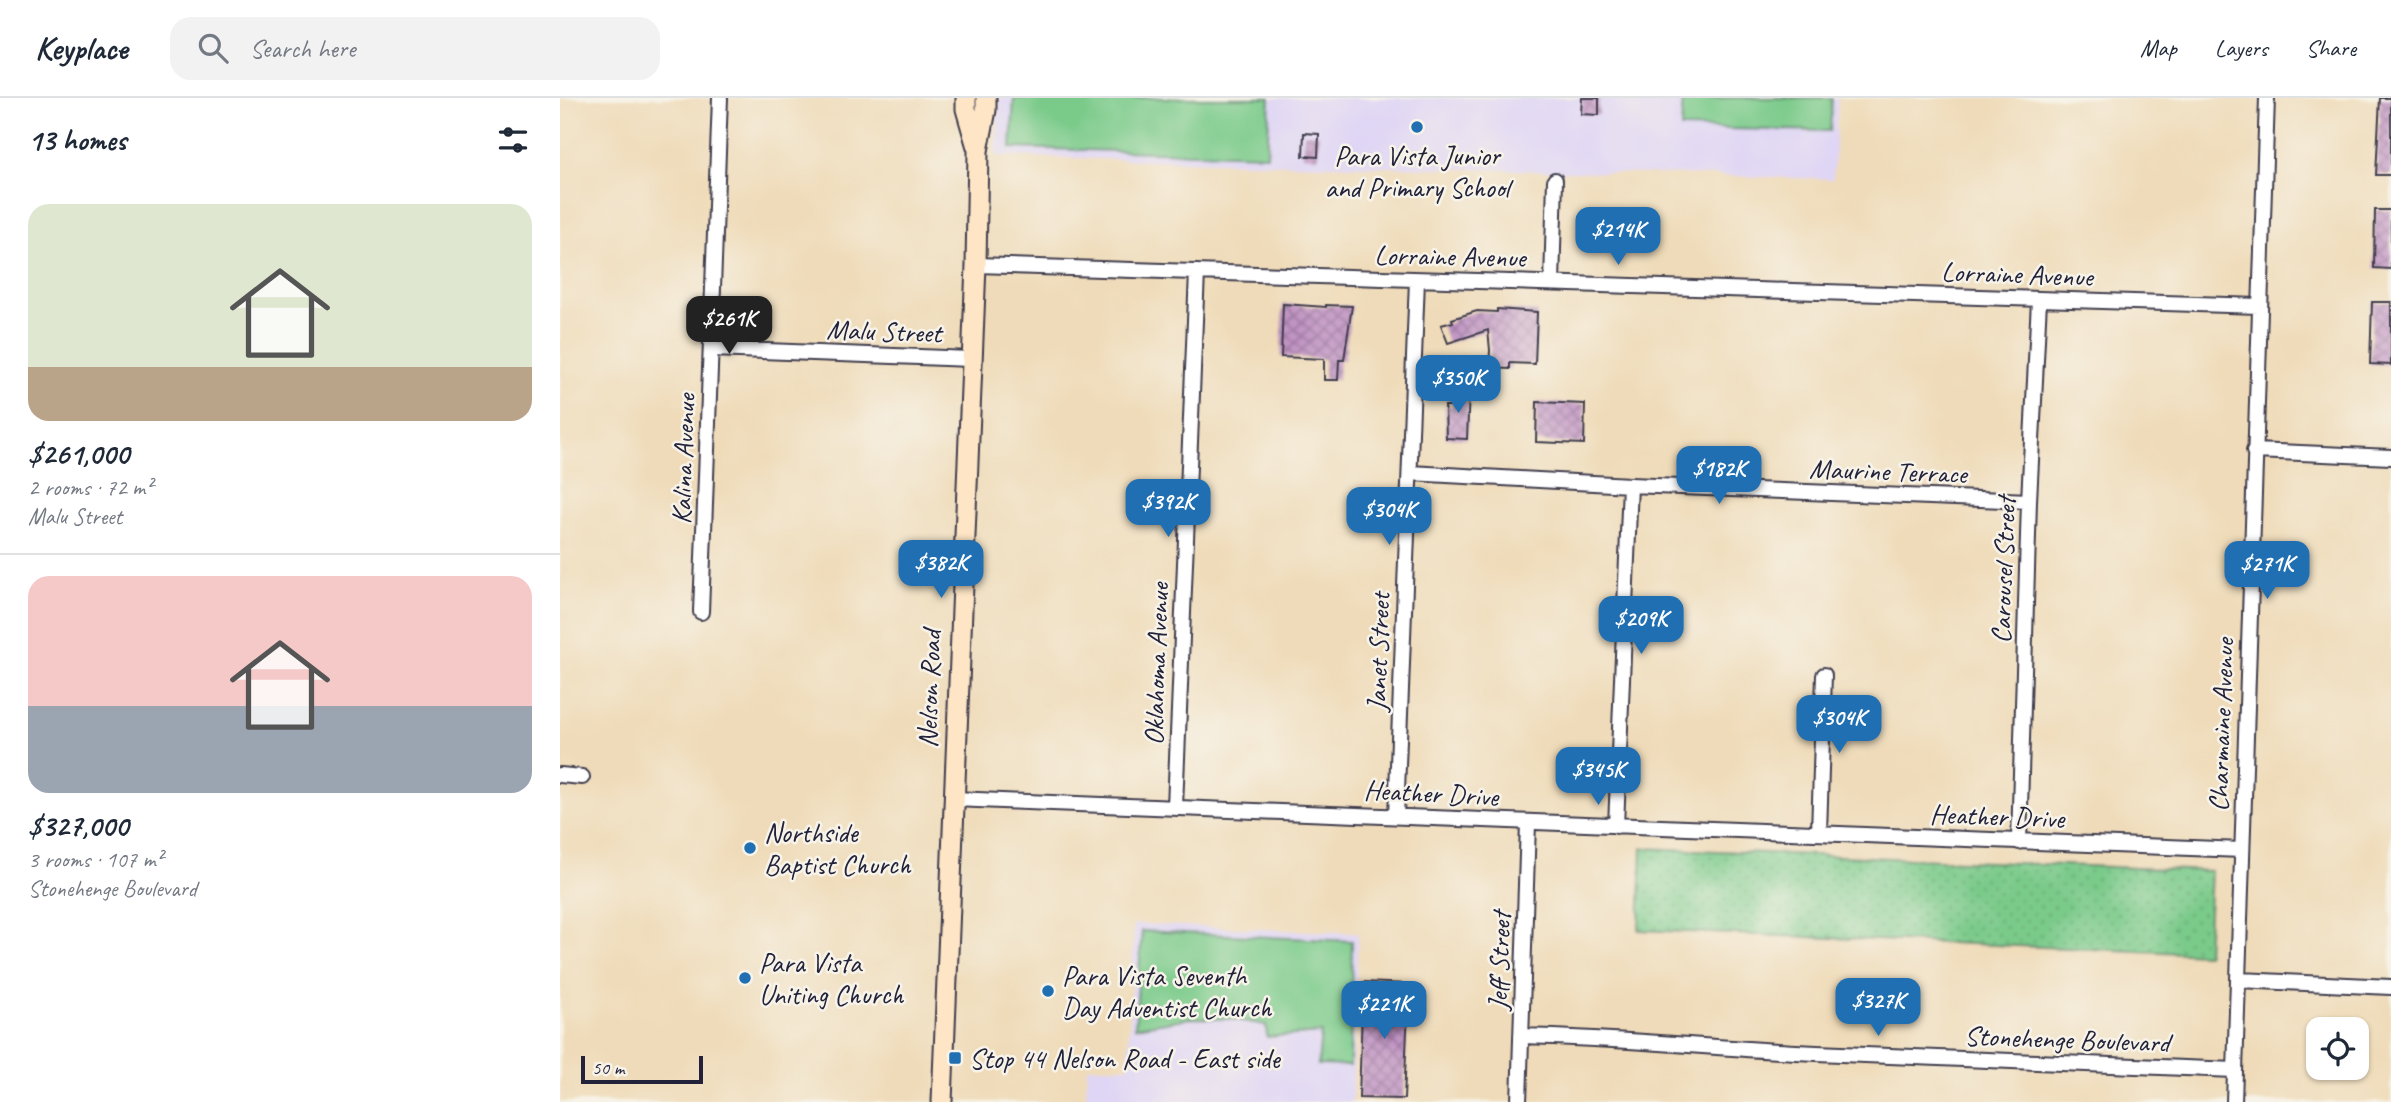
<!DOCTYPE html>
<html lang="en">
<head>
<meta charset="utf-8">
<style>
	:root { --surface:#fff; --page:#f2f2f3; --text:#1f2937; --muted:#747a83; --line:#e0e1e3; --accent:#1f6fb2 }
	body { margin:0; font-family:Caveat,sans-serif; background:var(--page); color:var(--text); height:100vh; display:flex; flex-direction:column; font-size:26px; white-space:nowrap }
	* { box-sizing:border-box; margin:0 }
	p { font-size:23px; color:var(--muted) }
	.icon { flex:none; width:38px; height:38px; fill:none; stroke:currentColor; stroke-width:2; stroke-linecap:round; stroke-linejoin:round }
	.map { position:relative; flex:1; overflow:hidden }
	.details { display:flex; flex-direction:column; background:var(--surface); width:560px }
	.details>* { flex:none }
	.fabs { position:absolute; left:1746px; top:919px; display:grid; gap:14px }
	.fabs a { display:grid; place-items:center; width:63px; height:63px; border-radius:14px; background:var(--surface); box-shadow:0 2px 5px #0004; font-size:35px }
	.scale { position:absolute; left:21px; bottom:18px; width:122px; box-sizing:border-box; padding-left:7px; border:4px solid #22223b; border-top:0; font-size:19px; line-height:24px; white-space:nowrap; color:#22223b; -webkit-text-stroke:5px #f7f3e8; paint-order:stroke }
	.price { position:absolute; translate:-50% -60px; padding:0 16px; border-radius:14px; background:var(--accent); color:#fff; font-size:23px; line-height:46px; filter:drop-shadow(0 2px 4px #0008) }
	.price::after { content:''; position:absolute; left:50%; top:42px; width:21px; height:16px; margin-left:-10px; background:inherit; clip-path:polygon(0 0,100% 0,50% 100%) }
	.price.current { background:#222; color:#fff }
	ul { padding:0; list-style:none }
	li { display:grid; align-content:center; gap:14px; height:371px; padding:0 28px }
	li+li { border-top:2px solid var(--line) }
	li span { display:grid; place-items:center; height:217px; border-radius:21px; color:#555 }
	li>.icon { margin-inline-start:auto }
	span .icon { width:126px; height:126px; fill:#fffc; stroke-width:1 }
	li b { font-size:30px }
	h2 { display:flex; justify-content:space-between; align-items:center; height:84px; padding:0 28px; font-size:30px }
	header { display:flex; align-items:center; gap:42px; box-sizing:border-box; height:98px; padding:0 35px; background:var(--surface); border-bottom:2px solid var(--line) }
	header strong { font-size:33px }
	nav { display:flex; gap:38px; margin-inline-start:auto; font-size:24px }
	.search { width:490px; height:63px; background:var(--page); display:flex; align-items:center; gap:18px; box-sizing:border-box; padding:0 24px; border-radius:21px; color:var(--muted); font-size:26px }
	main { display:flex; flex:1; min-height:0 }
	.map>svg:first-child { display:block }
	.built { fill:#dfd5f5 }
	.park { fill:url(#park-dots); stroke:#4e7662; stroke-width:2 }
	.pitch { fill:#7aca8a; stroke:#4e7662; stroke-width:2 }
	.building { fill:url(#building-cross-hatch) }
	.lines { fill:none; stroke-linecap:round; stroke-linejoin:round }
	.minor-casing { stroke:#413e4e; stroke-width:18 }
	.secondary-casing { stroke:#413e4e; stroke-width:23 }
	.minor { stroke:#fff; stroke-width:14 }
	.secondary { stroke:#fde5c5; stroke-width:19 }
	.poi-dot { fill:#1f6fb2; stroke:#f7f3e8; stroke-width:2.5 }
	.labels { text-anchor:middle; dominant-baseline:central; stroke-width:5; stroke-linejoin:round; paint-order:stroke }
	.poi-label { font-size:28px; fill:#22223b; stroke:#f7f3e8; text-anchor:start }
	.street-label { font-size:28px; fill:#22223b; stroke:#f7f3e8 }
</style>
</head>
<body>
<header>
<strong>Keyplace</strong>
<div class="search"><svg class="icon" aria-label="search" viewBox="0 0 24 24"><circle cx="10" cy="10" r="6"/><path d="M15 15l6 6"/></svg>Search here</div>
<nav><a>Map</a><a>Layers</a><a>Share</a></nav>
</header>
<main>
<section class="details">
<h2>13 homes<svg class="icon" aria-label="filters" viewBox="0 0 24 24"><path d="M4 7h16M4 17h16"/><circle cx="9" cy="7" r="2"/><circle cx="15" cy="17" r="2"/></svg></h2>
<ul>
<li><span style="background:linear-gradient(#dfe7d0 75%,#b9a48a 0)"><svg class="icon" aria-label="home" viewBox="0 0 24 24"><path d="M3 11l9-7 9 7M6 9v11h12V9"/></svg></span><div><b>$261,000</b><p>2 rooms · 72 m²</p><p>Malu Street</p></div></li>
<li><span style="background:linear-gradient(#f6c9c9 60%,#9aa5b1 0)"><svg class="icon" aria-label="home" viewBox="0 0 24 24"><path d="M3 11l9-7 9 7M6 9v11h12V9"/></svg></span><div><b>$327,000</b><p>3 rooms · 107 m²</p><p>Stonehenge Boulevard</p></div></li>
</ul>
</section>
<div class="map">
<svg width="1831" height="1004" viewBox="0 0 1831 1004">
	<defs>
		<pattern id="park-dots" width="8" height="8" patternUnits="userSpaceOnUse" patternTransform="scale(1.75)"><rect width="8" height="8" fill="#7aca8a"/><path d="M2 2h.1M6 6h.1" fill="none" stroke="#69ad78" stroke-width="1.8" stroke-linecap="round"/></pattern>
		<pattern id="building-cross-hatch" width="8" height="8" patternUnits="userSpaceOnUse" patternTransform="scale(1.75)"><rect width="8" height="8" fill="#c093c3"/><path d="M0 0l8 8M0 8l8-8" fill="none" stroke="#9c78a0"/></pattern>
	</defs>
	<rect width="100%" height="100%" fill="#f7f3e8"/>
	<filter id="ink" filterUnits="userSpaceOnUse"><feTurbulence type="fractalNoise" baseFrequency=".0143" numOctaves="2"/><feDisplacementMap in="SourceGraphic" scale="14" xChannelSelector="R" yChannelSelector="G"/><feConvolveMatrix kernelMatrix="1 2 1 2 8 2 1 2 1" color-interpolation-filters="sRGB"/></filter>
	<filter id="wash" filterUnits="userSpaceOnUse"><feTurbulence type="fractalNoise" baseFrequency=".00686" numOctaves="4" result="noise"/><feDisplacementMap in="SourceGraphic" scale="28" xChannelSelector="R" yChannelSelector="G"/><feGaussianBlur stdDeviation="1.57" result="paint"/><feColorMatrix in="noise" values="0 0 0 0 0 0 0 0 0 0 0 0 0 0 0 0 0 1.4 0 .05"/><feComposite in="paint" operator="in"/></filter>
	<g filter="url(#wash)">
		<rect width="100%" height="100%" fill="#efdbb9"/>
		<path class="built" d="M 439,0 L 1278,0 L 1273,81 L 436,58 Z
			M 574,826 L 798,835 L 792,1004 L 526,1004 L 527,969 L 568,969 Z"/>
		<path class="park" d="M 1082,750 L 1651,773 L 1647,856 L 1079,832 Z"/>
		<path class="pitch" d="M 454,0 L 710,0 L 707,57 L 451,50 Z
			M 1123,0 L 1272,0 L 1270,33 L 1121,30 Z
			M 582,833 L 792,843 L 790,968 L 758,967 L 761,935 L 707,939 L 706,927 L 670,921 L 631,920 L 575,929 Z"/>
		<g id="blocks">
			<path class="building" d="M 1022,0 L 1039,0 L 1039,17 L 1021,16 Z
				M 1820,0 L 1831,0 L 1831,77 L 1816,77 Z
				M 744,35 L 759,36 L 758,59 L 743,58 Z
				M 1815,112 L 1831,112 L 1831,171 L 1814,170 Z
				M 1812,204 L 1831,204 L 1831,267 L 1810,266 Z
				M 723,206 L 766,209 L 766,207 L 792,208 L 784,262 L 779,262 L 778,282 L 764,282 L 764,261 L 721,259 Z
				M 937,211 L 977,214 L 975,266 L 950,265 L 950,271 L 929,270 L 930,252 L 928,232 L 888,245 L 881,227 L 893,224 L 892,221 L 917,213 L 937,214 Z
				M 892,291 L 909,292 L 907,341 L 886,340 L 885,308 L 892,308 Z
				M 977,304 L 1025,306 L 1024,346 L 976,344 Z
				M 803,884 L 849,886 L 844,1001 L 799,1000 Z"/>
		</g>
	</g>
	<g filter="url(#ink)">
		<use href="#blocks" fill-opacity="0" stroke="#413e4e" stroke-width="2"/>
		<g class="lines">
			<g class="minor-casing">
				<path id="minor" d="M 416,167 L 1699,208
					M 992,185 L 995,82
					M 152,251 L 411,261
					M 1694,353 L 1831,359
					M 850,375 L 1070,387 L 1469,403
					M 141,514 L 160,0
					M 0,677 L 22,679
					M 393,701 L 1682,752
					M 615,709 L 637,174
					M 836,718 L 857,182
					M 1056,728 L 1070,387
					M 1259,735 L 1264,577
					M 1459,744 L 1469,403 L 1479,202
					M 1679,882 L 1831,889
					M 961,938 C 1053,940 1144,949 1236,954 C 1382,961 1528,967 1675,972
					M 959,1004 L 968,725
					M 1674,1004 L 1707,0"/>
			</g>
			<g class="secondary-casing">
				<path id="secondary" d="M 406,0 L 406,11 L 417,49
					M 382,1004 L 416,167 L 418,53 L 426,12 L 426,0"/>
			</g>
			<use href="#minor" class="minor"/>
			<use href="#secondary" class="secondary"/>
		</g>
	</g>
	<g class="poi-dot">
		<circle cx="857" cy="29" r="7"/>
		<circle cx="190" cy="750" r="7"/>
		<circle cx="185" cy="880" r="7"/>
		<circle cx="488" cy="893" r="7"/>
		<rect x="388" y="953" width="14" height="14" rx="3.5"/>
	</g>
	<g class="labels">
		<g class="poi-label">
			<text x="857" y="57" text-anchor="middle">Para Vista Junior<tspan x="857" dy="32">and Primary School</tspan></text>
			<text x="204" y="734">Northside<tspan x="204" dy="32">Baptist Church</tspan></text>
			<text x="199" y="864">Para Vista<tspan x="199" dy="32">Uniting Church</tspan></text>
			<text x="502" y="877">Para Vista Seventh<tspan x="502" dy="32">Day Adventist Church</tspan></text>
			<text x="409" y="960">Stop 44 Nelson Road - East side</text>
		</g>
		<g class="street-label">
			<text transform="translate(890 158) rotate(1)">Lorraine Avenue</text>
			<text transform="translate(1457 176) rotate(2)">Lorraine Avenue</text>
			<text transform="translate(324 233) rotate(2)">Malu Street</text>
			<text transform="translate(123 361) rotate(-88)">Kalina Avenue</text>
			<text transform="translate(1328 373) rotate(2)">Maurine Terrace</text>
			<text transform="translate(1443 472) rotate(-88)">Carousel Street</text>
			<text transform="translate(818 554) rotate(-88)">Janet Street</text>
			<text transform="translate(596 566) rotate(-88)">Oklahoma Avenue</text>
			<text transform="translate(369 591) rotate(-88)">Nelson Road</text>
			<text transform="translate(1661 627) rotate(-88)">Charmaine Avenue</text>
			<text transform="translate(871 695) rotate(3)">Heather Drive</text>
			<text transform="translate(1437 718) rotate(2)">Heather Drive</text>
			<text transform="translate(939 863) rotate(-88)">Jeff Street</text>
			<text transform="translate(1507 941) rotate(2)">Stonehenge Boulevard</text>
		</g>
	</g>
</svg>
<div class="fabs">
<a><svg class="icon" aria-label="locate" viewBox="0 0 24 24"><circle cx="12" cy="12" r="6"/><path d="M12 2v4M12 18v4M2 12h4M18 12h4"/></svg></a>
</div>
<div class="scale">50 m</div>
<b class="price" style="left:1058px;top:169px">$214K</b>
<b class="price current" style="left:169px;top:258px">$261K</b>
<b class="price" style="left:898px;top:317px">$350K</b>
<b class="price" style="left:1159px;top:408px">$182K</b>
<b class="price" style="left:608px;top:441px">$392K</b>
<b class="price" style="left:829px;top:449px">$304K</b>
<b class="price" style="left:381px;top:502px">$382K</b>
<b class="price" style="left:1707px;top:503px">$271K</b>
<b class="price" style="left:1081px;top:558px">$209K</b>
<b class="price" style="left:1279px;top:657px">$304K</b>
<b class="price" style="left:1038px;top:709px">$345K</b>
<b class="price" style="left:1318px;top:940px">$327K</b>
<b class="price" style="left:824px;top:943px">$221K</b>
</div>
</main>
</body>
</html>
